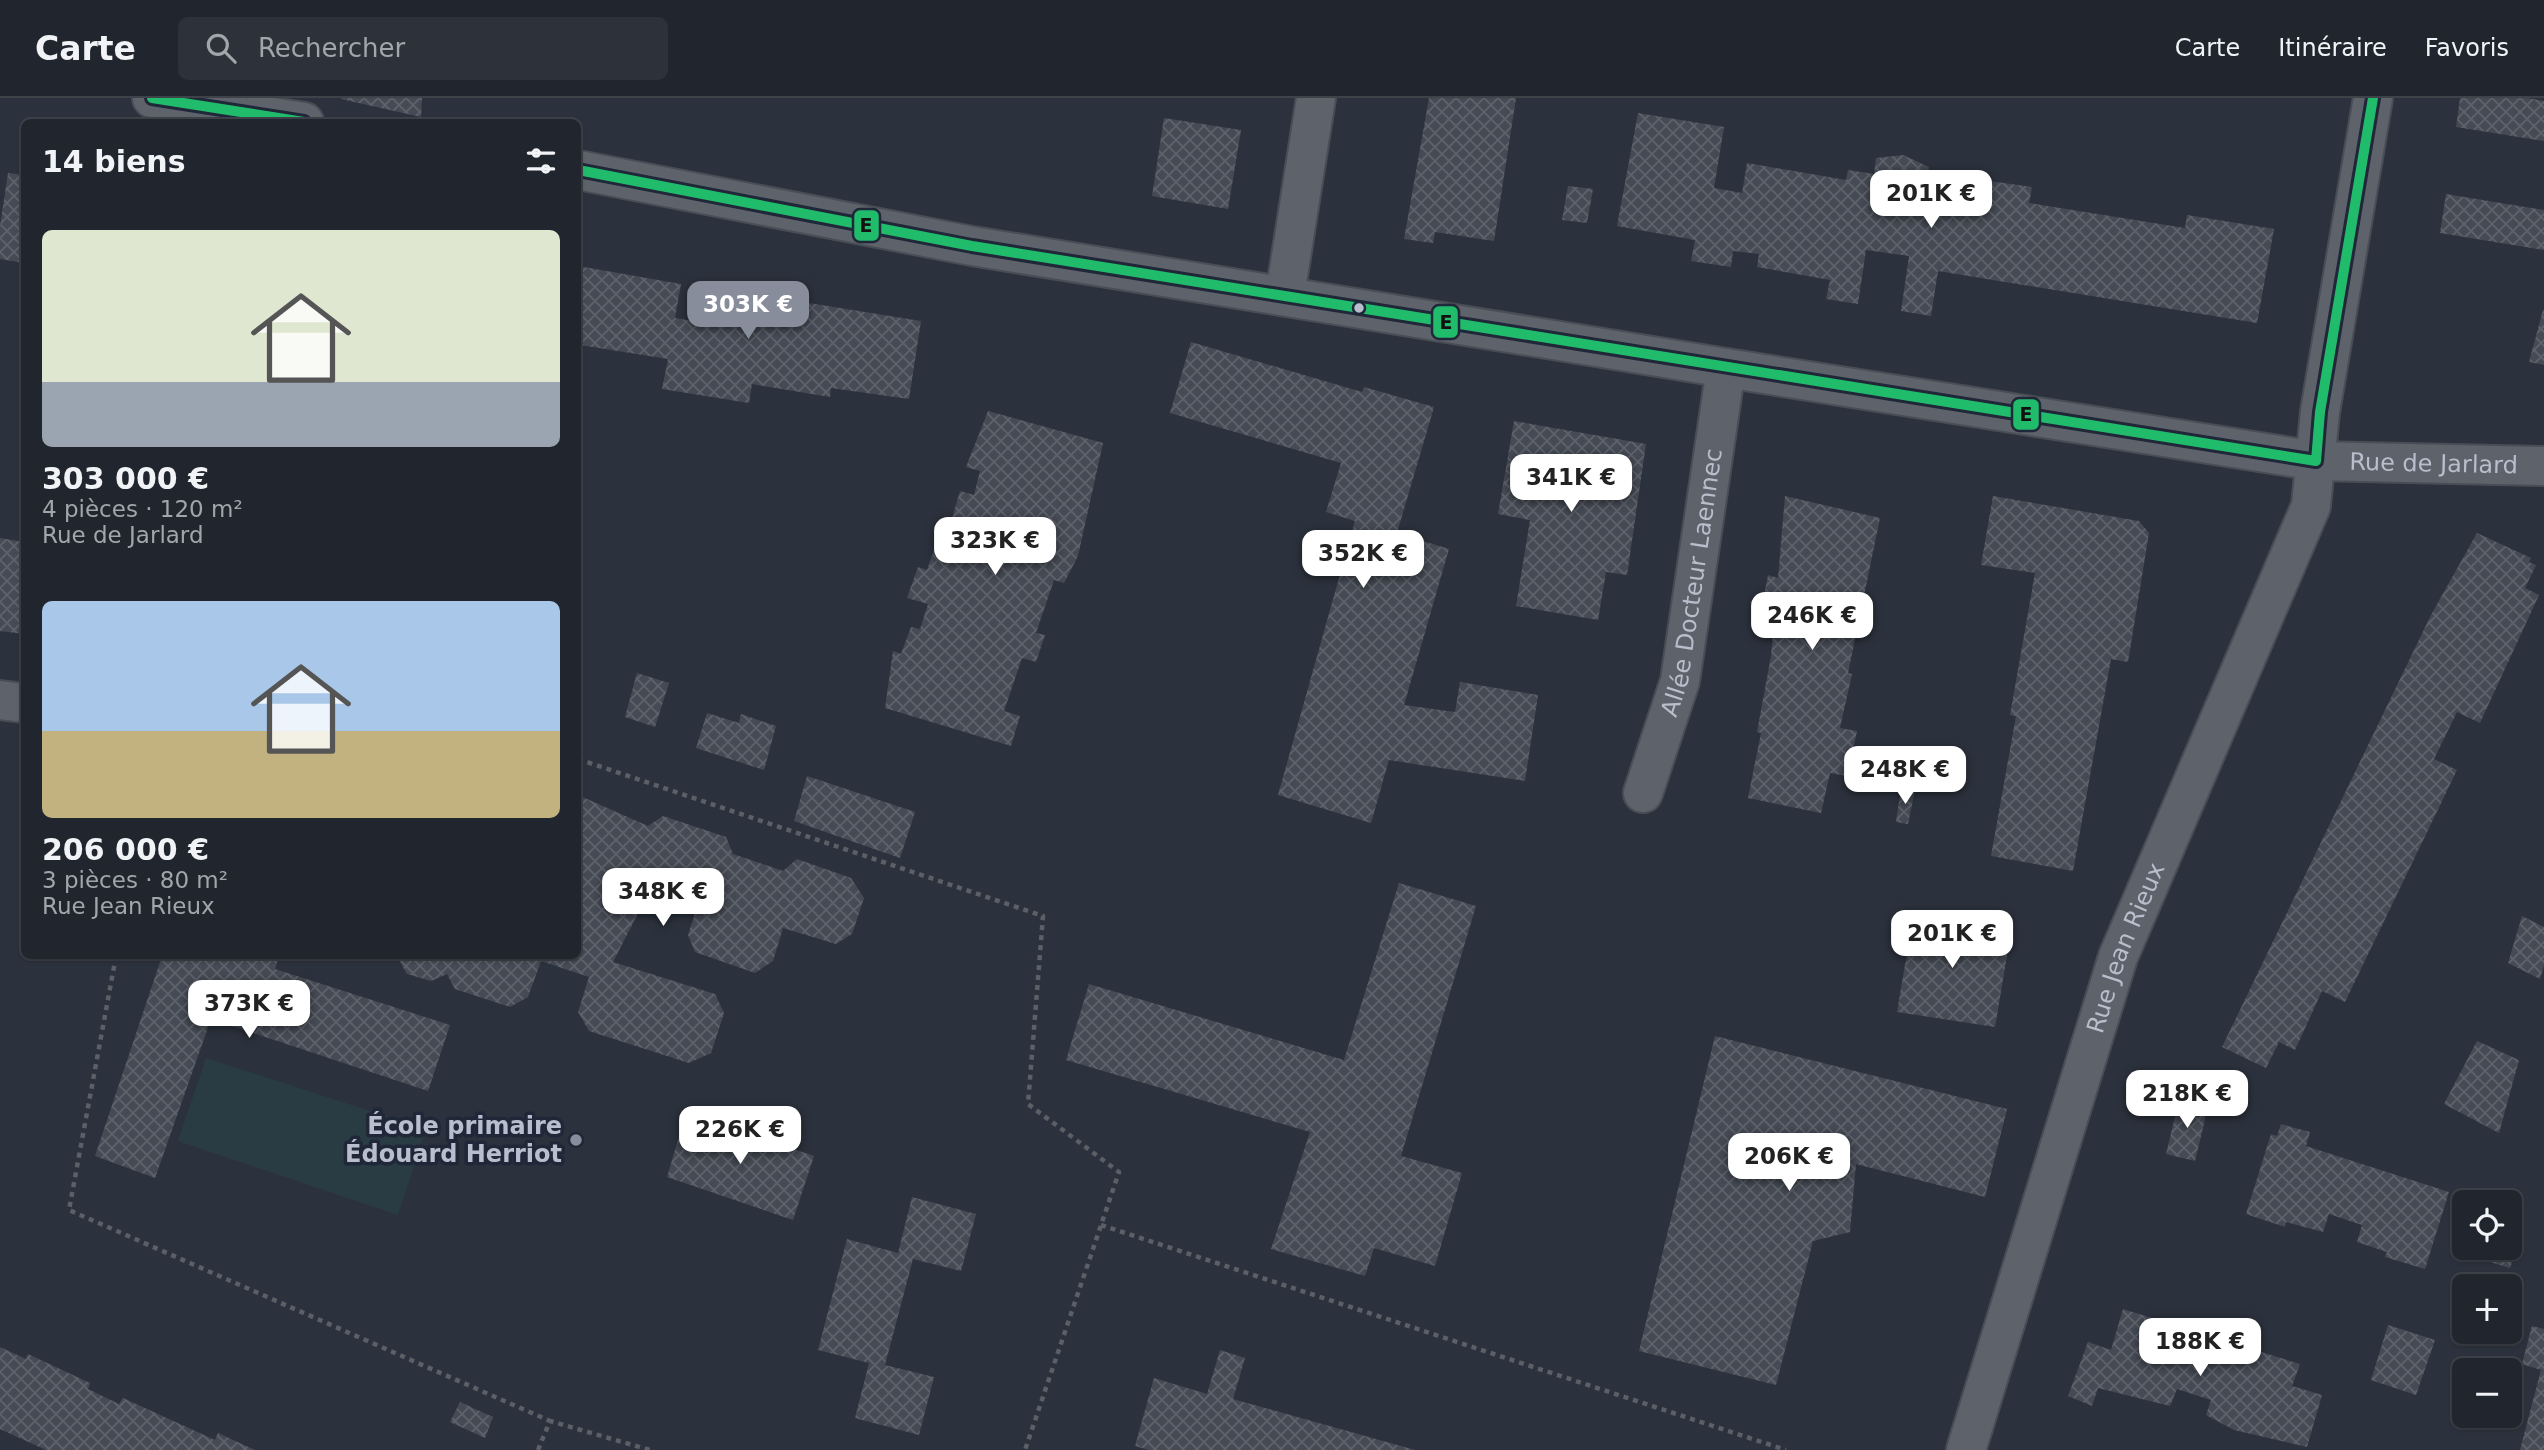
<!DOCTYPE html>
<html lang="fr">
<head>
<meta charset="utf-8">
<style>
	:root { --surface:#21262e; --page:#2d323a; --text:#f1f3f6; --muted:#a2a5aa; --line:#3e434a; --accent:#878d9a }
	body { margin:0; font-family:"DejaVu Sans",sans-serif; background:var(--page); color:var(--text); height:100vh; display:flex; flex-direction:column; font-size:26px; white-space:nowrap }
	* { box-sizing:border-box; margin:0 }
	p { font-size:23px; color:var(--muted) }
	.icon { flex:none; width:38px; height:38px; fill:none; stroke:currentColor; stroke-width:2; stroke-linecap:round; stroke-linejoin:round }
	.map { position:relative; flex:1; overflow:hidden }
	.details { position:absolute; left:21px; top:21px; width:560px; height:840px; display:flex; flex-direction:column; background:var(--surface); border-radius:10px; box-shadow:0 2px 5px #0004,0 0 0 2px var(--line) }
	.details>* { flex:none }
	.buttons { position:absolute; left:2452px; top:1092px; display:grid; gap:14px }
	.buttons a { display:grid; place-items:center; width:70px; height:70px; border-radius:10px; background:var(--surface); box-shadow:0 2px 5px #0004,0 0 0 2px var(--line); font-size:35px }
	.price { position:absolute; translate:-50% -60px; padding:0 16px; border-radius:14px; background:#fff; color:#222; font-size:23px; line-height:46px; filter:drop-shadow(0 2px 4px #0008) }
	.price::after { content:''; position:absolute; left:50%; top:42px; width:21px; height:16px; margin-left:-10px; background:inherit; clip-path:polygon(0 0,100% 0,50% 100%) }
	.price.on { background:var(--accent); color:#fff }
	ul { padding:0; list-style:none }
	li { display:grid; align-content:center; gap:14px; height:371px; padding:0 21px }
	li span { display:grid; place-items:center; height:217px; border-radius:10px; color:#555 }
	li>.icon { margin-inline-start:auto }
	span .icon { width:126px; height:126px; fill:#fffc; stroke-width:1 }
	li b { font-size:30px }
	h2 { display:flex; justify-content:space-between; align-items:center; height:84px; padding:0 21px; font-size:30px }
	header { display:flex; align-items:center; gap:42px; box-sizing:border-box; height:98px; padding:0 35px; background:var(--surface); border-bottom:2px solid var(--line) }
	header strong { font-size:33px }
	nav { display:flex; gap:38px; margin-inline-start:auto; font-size:24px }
	.search { width:490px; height:63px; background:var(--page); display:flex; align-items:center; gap:18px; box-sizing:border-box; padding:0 24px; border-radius:10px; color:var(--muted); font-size:26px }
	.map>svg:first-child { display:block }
	.park { fill:#293c43 }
	.building { fill:url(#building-cross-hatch) }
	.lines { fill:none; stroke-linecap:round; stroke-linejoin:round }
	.minor-casing { stroke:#494d55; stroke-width:42 }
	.path { stroke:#5b6066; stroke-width:4.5; stroke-dasharray:5 5; stroke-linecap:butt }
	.minor { stroke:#5e626a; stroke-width:38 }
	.bus-1-casing { stroke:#1f2738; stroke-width:16 }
	.bus-1 { stroke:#20bc6c; stroke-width:10 }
	.bus-dot { fill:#b8becc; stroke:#1f2738; stroke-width:2.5 }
	.poi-dot { fill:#878d9a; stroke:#1f2738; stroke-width:2.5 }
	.labels { text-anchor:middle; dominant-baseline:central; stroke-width:7; stroke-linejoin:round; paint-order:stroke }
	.street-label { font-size:24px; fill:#b8becc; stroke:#1f2738 }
	.poi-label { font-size:24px; font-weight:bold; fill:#b8becc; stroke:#1f2738; text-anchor:end }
	.line-badge { stroke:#1f2738; stroke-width:2.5 }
	.pale-badge-label { font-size:19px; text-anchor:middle; font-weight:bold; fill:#111 }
</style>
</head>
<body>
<header>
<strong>Carte</strong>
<div class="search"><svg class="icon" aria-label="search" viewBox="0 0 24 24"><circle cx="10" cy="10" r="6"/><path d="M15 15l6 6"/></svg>Rechercher</div>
<nav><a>Carte</a><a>Itinéraire</a><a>Favoris</a></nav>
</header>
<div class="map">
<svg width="2544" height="1352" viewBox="0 0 2544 1352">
	<defs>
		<pattern id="building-cross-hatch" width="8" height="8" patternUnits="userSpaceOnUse" patternTransform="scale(1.75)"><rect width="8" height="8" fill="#454a54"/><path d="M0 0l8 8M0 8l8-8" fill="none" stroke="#5e626b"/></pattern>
	</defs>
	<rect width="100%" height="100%" fill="#2c323d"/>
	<path class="park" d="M 206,960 L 426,1031 L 398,1117 L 178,1043 Z"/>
	<path class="building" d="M 341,0 L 422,0 L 421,19 L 341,1 Z
		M 1429,0 L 1516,0 L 1494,143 L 1435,134 L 1433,145 L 1404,141 Z
		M 2460,0 L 2528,0 L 2544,3 L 2544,43 L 2456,29 Z
		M 1638,15 L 1724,29 L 1714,90 L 1742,95 L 1747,65 L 1846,82 L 1848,72 L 1874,76 L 1876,60 L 1903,57 L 1929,69 L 1927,84 L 1953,88 L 1955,78 L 2032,89 L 2029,105 L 2185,130 L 2187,117 L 2274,131 L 2257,225 L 1938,173 L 1931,218 L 1901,213 L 1909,158 L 1866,152 L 1858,206 L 1826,201 L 1830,182 L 1757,169 L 1759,156 L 1733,153 L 1731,169 L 1691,163 L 1695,142 L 1617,128 Z
		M 1164,20 L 1241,32 L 1228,111 L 1152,98 Z
		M 8,75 L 24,77 L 24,165 L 0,161 L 0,128 Z
		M 1568,88 L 1593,91 L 1587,125 L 1562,122 Z
		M 2446,96 L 2544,112 L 2544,152 L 2440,135 Z
		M 578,168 L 681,186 L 675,220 L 721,228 L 728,192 L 921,223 L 909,301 L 831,290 L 830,299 L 752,286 L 749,305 L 662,291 L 668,261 L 580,247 L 578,254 Z
		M 2543,212 L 2544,212 L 2544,267 L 2529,264 Z
		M 1191,244 L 1362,294 L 1364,289 L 1434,309 L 1397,435 L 1449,451 L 1404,607 L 1455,614 L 1460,584 L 1538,597 L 1525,683 L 1389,662 L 1371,725 L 1278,697 L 1355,423 L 1326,414 L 1341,365 L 1170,315 Z
		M 988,313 L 1103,345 L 1078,458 L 1064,485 L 1054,482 L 1036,535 L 1045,537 L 1036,564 L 1022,560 L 1004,613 L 1020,618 L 1011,648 L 885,610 L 893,553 L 901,556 L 911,529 L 920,531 L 928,506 L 907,500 L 918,469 L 927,472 L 936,446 L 944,448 L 960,393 L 974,397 L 980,373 L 966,369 Z
		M 1514,323 L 1646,346 L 1627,477 L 1606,474 L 1598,522 L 1516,508 L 1530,422 L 1498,416 Z
		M 1785,398 L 1880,420 L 1848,575 L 1852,576 L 1840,630 L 1857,633 L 1847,678 L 1830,675 L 1821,715 L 1748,700 L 1761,635 L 1757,634 L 1771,558 L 1775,511 L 1762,508 L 1768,477 L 1778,480 Z
		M 1993,398 L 2139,423 L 2149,435 L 2128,564 L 2111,561 L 2073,773 L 1991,758 L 2016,618 L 2010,617 L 2035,475 L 1981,467 Z
		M 2477,435 L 2531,460 L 2529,464 L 2536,467 L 2525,490 L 2539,497 L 2480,625 L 2457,614 L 2434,661 L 2457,672 L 2345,904 L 2322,893 L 2295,952 L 2279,944 L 2266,970 L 2222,949 L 2431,517 Z
		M 0,440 L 24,444 L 24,536 L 0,533 Z
		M 637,575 L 669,585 L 655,629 L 625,619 Z
		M 707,615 L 739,625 L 741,616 L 776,628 L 764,672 L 696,650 Z
		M 807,678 L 915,714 L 900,760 L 794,723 Z
		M 1901,690 L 1915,692 L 1908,726 L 1896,724 Z
		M 578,697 L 648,728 L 663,718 L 726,739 L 733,756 L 783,773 L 797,761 L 851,780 L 864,800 L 852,836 L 836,846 L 783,830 L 773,863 L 755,875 L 695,854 L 688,837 L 699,803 L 652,788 L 613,864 L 715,896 L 724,915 L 711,955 L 689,965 L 589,933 L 578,914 L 589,879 L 541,863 L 528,899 L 510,909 L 455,891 L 447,876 L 431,883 L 407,876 L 399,862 L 400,858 L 578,858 Z
		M 1399,785 L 1476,808 L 1401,1058 L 1462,1075 L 1435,1168 L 1374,1150 L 1365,1178 L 1271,1151 L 1310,1034 L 1066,962 L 1089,886 L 1344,962 Z
		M 1900,815 L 2011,834 L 1995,929 L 1897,914 L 1908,849 L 1895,847 Z
		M 2522,818 L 2544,829 L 2544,867 L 2540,881 L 2508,865 Z
		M 162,858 L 279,858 L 275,871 L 450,927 L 428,993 L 211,921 L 155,1080 L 95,1058 Z
		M 1715,938 L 2007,1011 L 1985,1099 L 1856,1066 L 1850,1134 L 1813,1143 L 1776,1287 L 1639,1253 Z
		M 2477,943 L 2519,962 L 2499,1035 L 2444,1006 Z
		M 2179,1002 L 2208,1009 L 2195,1063 L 2166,1056 Z
		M 686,1015 L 814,1058 L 793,1122 L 667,1079 Z
		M 2281,1026 L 2310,1034 L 2306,1048 L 2449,1094 L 2425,1171 L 2385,1159 L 2387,1154 L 2357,1144 L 2362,1127 L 2329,1116 L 2323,1134 L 2286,1124 L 2285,1129 L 2246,1116 L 2271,1036 L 2277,1038 Z
		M 912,1099 L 976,1116 L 961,1173 L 913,1161 L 885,1267 L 934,1279 L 919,1337 L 855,1320 L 869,1265 L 818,1252 L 847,1141 L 898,1155 Z
		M 2510,1127 L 2523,1131 L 2510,1170 L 2480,1161 L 2483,1150 L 2510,1150 Z
		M 2123,1211 L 2300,1266 L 2292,1288 L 2322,1297 L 2307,1349 L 2234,1332 L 2206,1317 L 2211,1302 L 2177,1291 L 2170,1308 L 2098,1290 L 2092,1308 L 2068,1298 L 2088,1244 L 2111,1252 Z
		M 2388,1227 L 2435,1242 L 2416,1297 L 2371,1282 Z
		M 2532,1228 L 2544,1231 L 2544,1352 L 2520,1352 L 2541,1272 L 2522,1266 Z
		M 0,1249 L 26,1261 L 28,1256 L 90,1285 L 88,1291 L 119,1306 L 123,1300 L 215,1342 L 218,1335 L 255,1352 L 46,1352 L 0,1331 Z
		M 1220,1252 L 1245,1260 L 1233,1301 L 1415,1352 L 1149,1352 L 1135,1348 L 1154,1280 L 1207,1296 Z
		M 460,1304 L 493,1319 L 485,1340 L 450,1324 Z"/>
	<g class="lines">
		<g class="minor-casing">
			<g id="minor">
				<path d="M 152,0 L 304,24"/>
				<path id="s1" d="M 578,72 L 972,148 L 1726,270 L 2316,363 L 2544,368"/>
				<path d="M 1285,197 L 1316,0"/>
				<path d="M 0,602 L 24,605"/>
				<path id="s2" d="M 1643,695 L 1680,583 L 1726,270"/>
				<path id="s3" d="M 1966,1352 L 2118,859 L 2311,408 L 2320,314 L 2373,0"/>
			</g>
		</g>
		<path class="path" d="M 578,661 L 1043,818 L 1028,1006 L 1119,1074 L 1025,1352
			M 116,858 L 69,1112 L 550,1323
			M 1101,1127 L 1786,1352
			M 538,1352 L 550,1323 L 650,1352"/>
		<use href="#minor" class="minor"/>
		<g class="bus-1-casing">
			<path id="bus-1" d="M 152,0 L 304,24
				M 578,72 L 972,148 L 2316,363
				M 2316,363 L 2320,314 L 2373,0"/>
		</g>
		<use href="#bus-1" class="bus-1"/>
	</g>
	<circle class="bus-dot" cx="1359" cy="210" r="6"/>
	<circle class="poi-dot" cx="576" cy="1042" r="7"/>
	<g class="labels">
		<g class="street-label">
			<text stroke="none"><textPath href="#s1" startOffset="1880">Rue de Jarlard</textPath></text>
			<text stroke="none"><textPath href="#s2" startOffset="217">Allée Docteur Laennec</textPath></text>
			<text stroke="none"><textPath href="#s3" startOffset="527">Rue Jean Rieux</textPath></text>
		</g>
		<g class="poi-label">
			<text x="562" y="1028">École primaire<tspan x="562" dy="28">Édouard Herriot</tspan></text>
		</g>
	</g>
	<g class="line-badge">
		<rect x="853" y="111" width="27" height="33" rx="7" fill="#20bc6c"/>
		<rect x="1432" y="207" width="27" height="34" rx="7" fill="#20bc6c"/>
		<rect x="2012" y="300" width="28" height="33" rx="7" fill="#20bc6c"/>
	</g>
	<g class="pale-badge-label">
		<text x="866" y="134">E</text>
		<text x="1446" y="231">E</text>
		<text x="2026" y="323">E</text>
	</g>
</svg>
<div class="buttons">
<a><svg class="icon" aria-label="locate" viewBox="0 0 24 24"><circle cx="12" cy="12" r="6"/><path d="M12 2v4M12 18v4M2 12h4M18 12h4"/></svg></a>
<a>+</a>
<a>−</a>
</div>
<b class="price" style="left:1931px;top:132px">201K €</b>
<b class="price on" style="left:748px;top:243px">303K €</b>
<b class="price" style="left:1571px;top:416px">341K €</b>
<b class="price" style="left:995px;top:479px">323K €</b>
<b class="price" style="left:1363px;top:492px">352K €</b>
<b class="price" style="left:1812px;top:554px">246K €</b>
<b class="price" style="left:1905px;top:708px">248K €</b>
<b class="price" style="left:663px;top:830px">348K €</b>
<b class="price" style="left:1952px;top:872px">201K €</b>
<b class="price" style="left:249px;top:942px">373K €</b>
<b class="price" style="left:2187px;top:1032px">218K €</b>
<b class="price" style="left:740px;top:1068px">226K €</b>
<b class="price" style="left:1789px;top:1095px">206K €</b>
<b class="price" style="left:2200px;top:1280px">188K €</b>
<section class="details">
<h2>14 biens<svg class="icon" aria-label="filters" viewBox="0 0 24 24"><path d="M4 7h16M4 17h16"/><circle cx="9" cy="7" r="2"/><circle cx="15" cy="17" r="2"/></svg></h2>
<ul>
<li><span style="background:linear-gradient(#dfe7d0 70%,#9aa5b1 0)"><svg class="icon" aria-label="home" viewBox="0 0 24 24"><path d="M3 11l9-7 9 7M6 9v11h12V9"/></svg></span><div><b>303 000 €</b><p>4 pièces · 120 m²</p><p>Rue de Jarlard</p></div></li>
<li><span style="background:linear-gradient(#a9c7e8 60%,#c2b280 0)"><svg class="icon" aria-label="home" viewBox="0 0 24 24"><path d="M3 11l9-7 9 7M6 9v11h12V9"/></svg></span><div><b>206 000 €</b><p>3 pièces · 80 m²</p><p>Rue Jean Rieux</p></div></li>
</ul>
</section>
</div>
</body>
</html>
